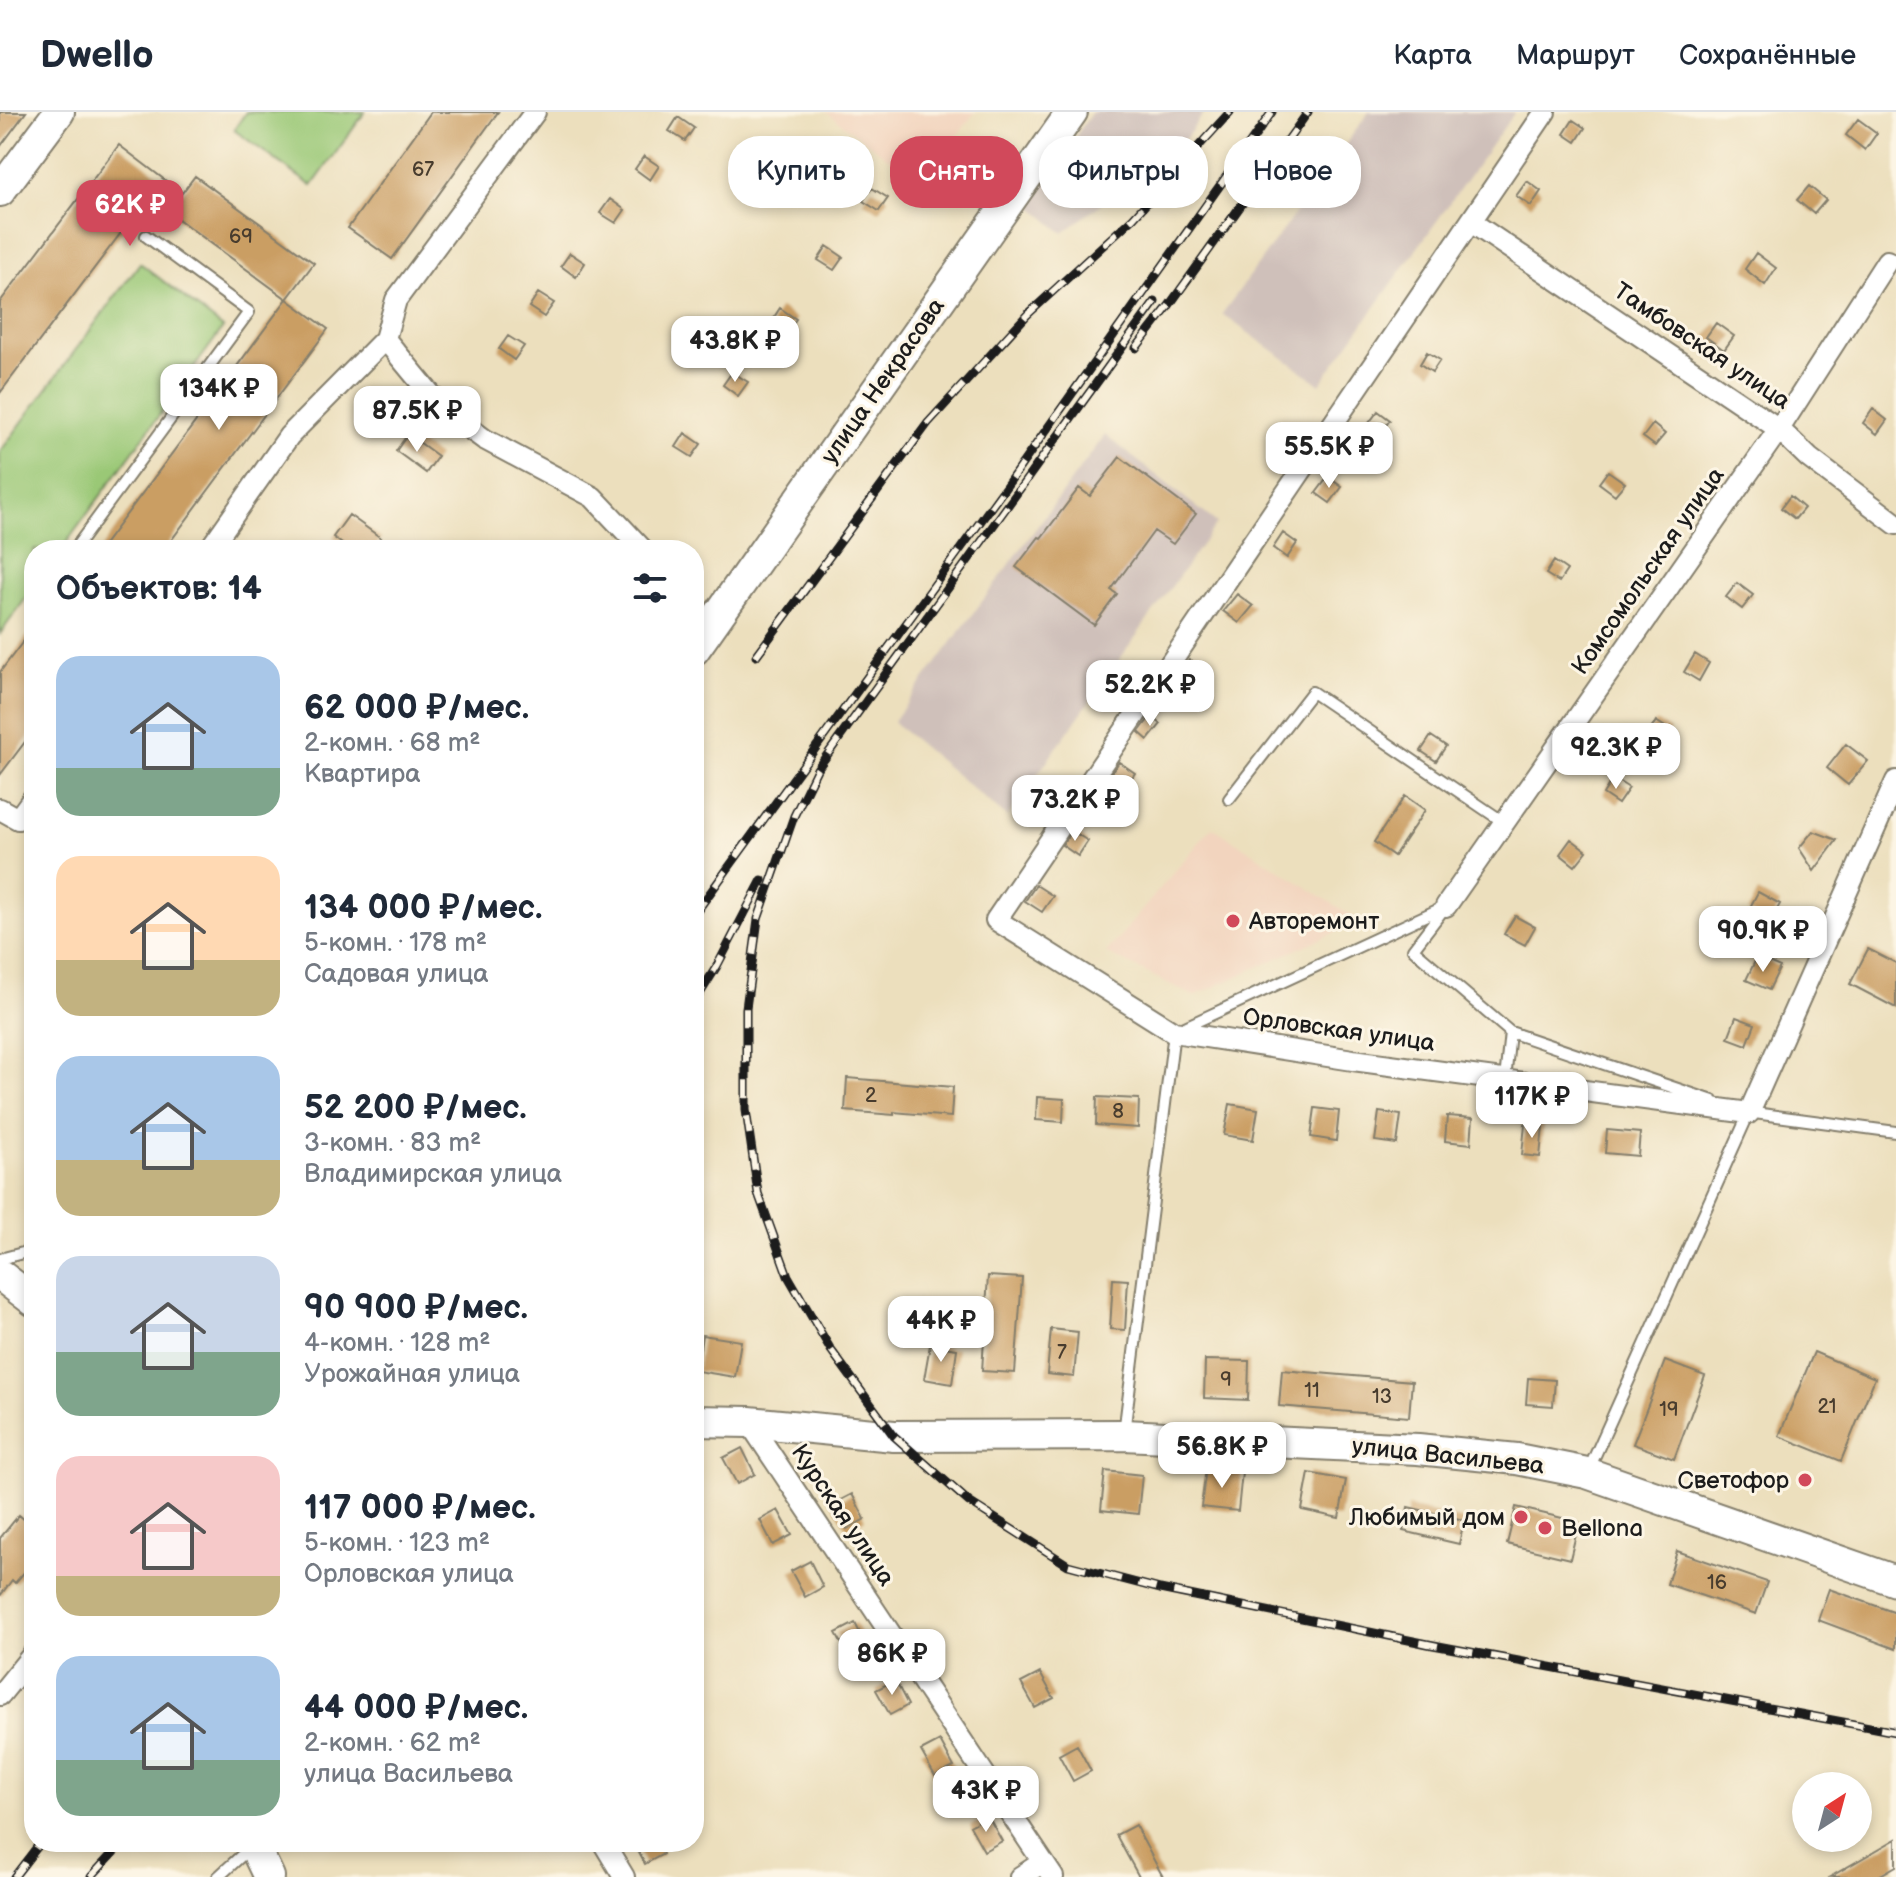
<!DOCTYPE html>
<html lang="ru">
<head>
<meta charset="utf-8">
<style>
	:root { --surface:#fff; --page:#f6f6f7; --text:#1f2937; --muted:#747a83; --line:#e0e1e3; --accent:#d1495b }
	body { margin:0; font-family:"Balsamiq Sans",sans-serif; background:var(--page); color:var(--text); height:100vh; display:flex; flex-direction:column; font-size:30px; white-space:nowrap }
	* { box-sizing:border-box; margin:0 }
	p { font-size:26px; color:var(--muted) }
	.icon { flex:none; width:44px; height:44px; fill:none; stroke:currentColor; stroke-width:2; stroke-linecap:round; stroke-linejoin:round }
	.map { position:relative; flex:1; overflow:hidden }
	.details { position:absolute; left:24px; top:428px; width:680px; height:1312px; display:flex; flex-direction:column; background:var(--surface); border-radius:32px; box-shadow:0 4px 12px #0003 }
	.details>* { flex:none }
	.banner { position:absolute; left:728px; top:24px; width:760px; height:72px; display:flex; gap:16px }
	.needle { width:52px; rotate:36deg }
	.controls { position:absolute; left:1792px; top:1660px; display:grid; gap:16px }
	.controls a { display:grid; place-items:center; width:80px; height:80px; border-radius:50%; background:var(--surface); box-shadow:0 4px 12px #0003; font-size:40px }
	.price { position:absolute; translate:-50% -68px; padding:0 18px; border-radius:16px; background:#fff; color:#222; font-size:26px; line-height:52px; filter:drop-shadow(0 2px 4px #0008) }
	.price::after { content:''; position:absolute; left:50%; top:48px; width:24px; height:18px; margin-left:-12px; background:inherit; clip-path:polygon(0 0,100% 0,50% 100%) }
	.price.selected { background:var(--accent); color:#fff }
	ul { padding:0; list-style:none }
	li { display:flex; align-items:center; gap:24px; height:200px; padding:0 32px }
	li span { display:grid; place-items:center; flex:none; width:224px; height:160px; border-radius:24px; color:#555 }
	li>.icon { margin-inline-start:auto }
	span .icon { width:96px; height:96px; fill:#fffc; stroke-width:1 }
	li b { font-size:34px }
	h2 { display:flex; justify-content:space-between; align-items:center; height:96px; padding:0 32px; font-size:34px }
	.tag { padding:0 28px; border-radius:32px; background:var(--surface); box-shadow:0 4px 12px #0003; font-size:28px; line-height:72px }
	.tag.selected { background:var(--accent); color:#fff }
	header { display:flex; align-items:center; gap:48px; box-sizing:border-box; height:112px; padding:0 40px; background:var(--surface); border-bottom:2px solid var(--line) }
	header strong { font-size:38px }
	nav { display:flex; gap:44px; margin-inline-start:auto; font-size:28px }
	.map>svg:first-child { display:block }
	.built { fill:#f2d4be }
	.industrial { fill:#cfc0ba }
	.green { fill:#9ac876; stroke:#5b7249; stroke-width:2 }
	.building { fill:#ca9e63 }
	.lines { fill:none; stroke-linecap:round; stroke-linejoin:round }
	.lane-casing { stroke:#847e6c; stroke-width:14 }
	.street-casing { stroke:#847e6c; stroke-width:24 }
	.secondary-casing { stroke:#847e6c; stroke-width:34 }
	.lane { stroke:#fff; stroke-width:10 }
	.street { stroke:#fff; stroke-width:20 }
	.secondary { stroke:#fff; stroke-width:30 }
	.rail-casing { stroke:#1c1c1c; stroke-width:9 }
	.rail { stroke:#fcf5e5; stroke-width:6; stroke-dasharray:18; stroke-linecap:butt }
	.poi-dot { fill:#d1495b; stroke:#fcf5e5; stroke-width:3 }
	.labels { text-anchor:middle; dominant-baseline:central; stroke-width:6; stroke-linejoin:round; paint-order:stroke }
	.number-label { font-size:20px; fill:#483c2e }
	.street-label { font-size:24px; fill:#1c1c1c; stroke:#fcf5e5 }
	.poi-label { font-size:24px; fill:#1c1c1c; stroke:#fcf5e5; text-anchor:start }
</style>
</head>
<body>
<header>
<strong>Dwello</strong>
<nav><a>Карта</a><a>Маршрут</a><a>Сохранённые</a></nav>
</header>
<div class="map">
<svg width="1896" height="1765" viewBox="0 0 1896 1765">
	<rect width="100%" height="100%" fill="#fcf5e5"/>
	<filter id="ink" filterUnits="userSpaceOnUse"><feTurbulence type="fractalNoise" baseFrequency=".0125" numOctaves="2"/><feDisplacementMap in="SourceGraphic" scale="16" xChannelSelector="R" yChannelSelector="G"/><feConvolveMatrix kernelMatrix="1 2 1 2 8 2 1 2 1" color-interpolation-filters="sRGB"/></filter>
	<filter id="wash" filterUnits="userSpaceOnUse"><feTurbulence type="fractalNoise" baseFrequency=".006" numOctaves="4" result="noise"/><feDisplacementMap in="SourceGraphic" scale="32" xChannelSelector="R" yChannelSelector="G"/><feGaussianBlur stdDeviation="1.8" result="paint"/><feColorMatrix in="noise" values="0 0 0 0 0 0 0 0 0 0 0 0 0 0 0 0 0 1.4 0 .05"/><feComposite in="paint" operator="in"/></filter>
	<g filter="url(#wash)">
		<rect width="100%" height="100%" fill="#ecdfbd"/>
		<path class="built" d="M 826,0 L 975,0 L 923,72 Z
			M 1212,715 L 1360,809 L 1194,884 L 1106,841 Z"/>
		<path class="industrial" d="M 1092,0 L 1205,0 L 1183,30 L 1063,121 L 1029,92 Z
			M 1369,0 L 1515,0 L 1320,272 L 1222,202 Z
			M 1105,323 L 1217,411 L 1007,705 L 893,610 Z"/>
		<path class="green" d="M 246,0 L 365,0 L 312,74 L 234,18 Z
			M 140,151 L 223,216 L 61,438 L 34,438 L 34,475 L 0,522 L 0,340 Z"/>
		<g id="blocks">
			<path class="building" d="M 0,0 L 26,0 L 0,35 Z
				M 431,0 L 498,0 L 392,147 L 348,116 Z
				M 678,5 L 694,16 L 685,29 L 669,19 Z
				M 1858,7 L 1877,21 L 1865,38 L 1846,23 Z
				M 1573,8 L 1585,16 L 1576,30 L 1564,22 Z
				M 119,33 L 182,81 L 195,64 L 314,151 L 287,187 L 148,85 L 0,281 L 0,190 Z
				M 644,44 L 659,54 L 650,68 L 635,57 Z
				M 1527,69 L 1541,79 L 1531,94 L 1516,84 Z
				M 1809,74 L 1826,88 L 1814,102 L 1797,88 Z
				M 872,76 L 888,86 L 879,99 L 863,89 Z
				M 610,87 L 625,98 L 616,111 L 600,101 Z
				M 827,134 L 843,145 L 834,158 L 818,148 Z
				M 570,141 L 585,151 L 576,165 L 561,154 Z
				M 1756,141 L 1776,156 L 1765,173 L 1745,157 Z
				M 538,181 L 554,191 L 544,205 L 529,195 Z
				M 287,187 L 328,217 L 164,438 L 100,438 Z
				M 780,196 L 796,207 L 787,220 L 771,210 Z
				M 1716,211 L 1734,224 L 1724,238 L 1706,225 Z
				M 508,224 L 524,234 L 514,248 L 499,237 Z
				M 1427,240 L 1440,248 L 1432,260 L 1420,252 Z
				M 732,260 L 748,270 L 738,284 L 723,273 Z
				M 1873,297 L 1887,308 L 1877,322 L 1863,311 Z
				M 1378,299 L 1390,308 L 1381,320 L 1369,311 Z
				M 1653,312 L 1665,322 L 1655,334 L 1643,325 Z
				M 685,321 L 701,332 L 692,345 L 676,335 Z
				M 408,322 L 438,344 L 426,361 L 396,339 Z
				M 1120,345 L 1196,402 L 1173,432 L 1154,419 L 1111,478 L 1117,482 L 1094,513 L 1016,455 L 1039,425 L 1041,426 L 1079,376 L 1090,384 Z
				M 1608,359 L 1625,371 L 1615,383 L 1599,371 Z
				M 1328,365 L 1342,375 L 1330,391 L 1316,381 Z
				M 1790,384 L 1804,396 L 1795,407 L 1781,396 Z
				M 349,403 L 381,426 L 373,438 L 350,438 L 333,425 Z
				M 1283,421 L 1297,431 L 1287,446 L 1273,436 Z
				M 1554,449 L 1567,458 L 1559,470 L 1546,462 Z
				M 1737,471 L 1753,483 L 1742,497 L 1726,485 Z
				M 1237,482 L 1253,494 L 1239,511 L 1223,499 Z
				M 34,515 L 34,618 L 0,663 L 0,560 Z
				M 1695,542 L 1709,551 L 1699,569 L 1684,560 Z
				M 1189,548 L 1208,560 L 1197,576 L 1179,564 Z
				M 1151,604 L 1161,612 L 1148,628 L 1139,620 Z
				M 1656,609 L 1670,618 L 1660,633 L 1647,624 Z
				M 1431,624 L 1446,634 L 1436,649 L 1421,639 Z
				M 1846,632 L 1868,649 L 1848,673 L 1827,656 Z
				M 1119,650 L 1135,661 L 1119,684 L 1103,673 Z
				M 1613,666 L 1629,676 L 1618,692 L 1603,682 Z
				M 1405,684 L 1425,698 L 1394,744 L 1374,730 Z
				M 1072,719 L 1088,729 L 1078,744 L 1062,733 Z
				M 1813,719 L 1837,728 L 1814,759 L 1799,736 Z
				M 1571,727 L 1587,739 L 1575,754 L 1560,742 Z
				M 1036,773 L 1053,784 L 1042,800 L 1025,789 Z
				M 1758,780 L 1780,792 L 1770,811 L 1748,799 Z
				M 1515,804 L 1535,815 L 1525,833 L 1504,822 Z
				M 1868,837 L 1896,851 L 1896,896 L 1850,872 Z
				M 1757,845 L 1780,855 L 1769,878 L 1746,868 Z
				M 1736,905 L 1755,912 L 1747,933 L 1728,926 Z
				M 847,966 L 953,975 L 951,1005 L 894,1000 L 894,1003 L 845,999 Z
				M 1037,985 L 1064,987 L 1063,1010 L 1036,1008 Z
				M 1097,985 L 1139,987 L 1138,1016 L 1096,1013 Z
				M 1230,992 L 1258,997 L 1253,1028 L 1224,1023 Z
				M 1315,996 L 1339,999 L 1336,1029 L 1311,1025 Z
				M 1379,1000 L 1401,1003 L 1397,1032 L 1375,1029 Z
				M 1447,1004 L 1473,1006 L 1471,1032 L 1445,1029 Z
				M 1525,1012 L 1543,1014 L 1540,1045 L 1522,1043 Z
				M 1607,1018 L 1640,1021 L 1638,1044 L 1605,1041 Z
				M 988,1164 L 1022,1166 L 1015,1261 L 982,1259 Z
				M 1113,1167 L 1128,1168 L 1125,1218 L 1110,1217 Z
				M 1051,1217 L 1078,1220 L 1074,1265 L 1047,1262 Z
				M 702,1223 L 741,1229 L 735,1265 L 697,1259 Z
				M 930,1233 L 957,1237 L 952,1272 L 924,1267 Z
				M 1814,1240 L 1875,1266 L 1841,1349 L 1779,1324 Z
				M 1205,1248 L 1249,1249 L 1248,1288 L 1204,1286 Z
				M 1665,1249 L 1705,1264 L 1674,1347 L 1633,1332 Z
				M 1282,1258 L 1412,1269 L 1409,1305 L 1279,1294 Z
				M 1528,1266 L 1555,1268 L 1553,1294 L 1526,1292 Z
				M 742,1336 L 755,1362 L 737,1372 L 723,1346 Z
				M 1206,1356 L 1242,1360 L 1238,1399 L 1201,1395 Z
				M 1105,1359 L 1142,1363 L 1138,1402 L 1101,1398 Z
				M 1309,1361 L 1346,1368 L 1339,1406 L 1302,1398 Z
				M 852,1382 L 865,1407 L 847,1417 L 833,1392 Z
				M 1408,1395 L 1464,1408 L 1459,1432 L 1403,1419 Z
				M 1516,1395 L 1579,1410 L 1570,1447 L 1507,1432 Z
				M 778,1398 L 792,1423 L 773,1433 L 760,1408 Z
				M 19,1403 L 34,1416 L 34,1449 L 15,1471 L 12,1468 L 0,1484 L 0,1426 Z
				M 1677,1439 L 1767,1470 L 1756,1502 L 1667,1472 Z
				M 810,1449 L 823,1475 L 805,1485 L 791,1459 Z
				M 1829,1477 L 1896,1501 L 1896,1537 L 1818,1508 Z
				M 855,1511 L 868,1537 L 850,1546 L 836,1521 Z
				M 1040,1561 L 1054,1586 L 1035,1596 L 1021,1571 Z
				M 895,1568 L 908,1593 L 890,1603 L 876,1578 Z
				M 940,1629 L 954,1655 L 935,1664 L 921,1639 Z
				M 1077,1633 L 1091,1659 L 1073,1669 L 1059,1643 Z
				M 988,1704 L 1002,1729 L 984,1739 L 970,1714 Z
				M 1135,1713 L 1163,1765 L 1139,1765 L 1116,1723 Z
				M 1896,1727 L 1896,1754 L 1877,1765 L 1830,1765 Z
				M 633,1730 L 657,1730 L 663,1742 L 645,1752 Z"/>
		</g>
	</g>
	<g filter="url(#ink)">
		<use href="#blocks" fill-opacity="0" stroke="#847e6c" stroke-width="2"/>
		<g class="lines">
			<g class="lane-casing">
				<path id="lane" d="M 74,438 L 249,200 L 146,124
					M 1229,687 L 1312,580 L 1505,711
					M 1505,968 L 1510,920
					M 1747,1000 L 1896,1020
					M 0,1147 L 34,1138
					M 1124,1321 L 1174,920 L 1446,794 L 1413,837 L 1510,920 L 1713,989
					M 1589,1357 L 1749,1001
					M 218,1765 L 252,1734"/>
			</g>
			<g class="street-casing">
				<path id="street" d="M 1545,0 L 996,808 L 1174,920 L 1353,948 L 1749,1001 L 1896,669
					M 1471,110 L 1779,317 L 1809,346 L 1896,412
					M 385,227 L 442,296 L 484,327 L 593,385 L 643,438
					M 209,438 L 289,324 L 385,227 L 396,188 L 535,0
					M 694,498 L 709,516
					M 0,697 L 18,707 L 34,685
					M 1446,794 L 1779,317 L 1887,149
					M 749,1310 L 1053,1765
					M 0,1583 L 34,1541
					M 603,1730 L 624,1765
					M 1020,1765 L 1043,1750"/>
			</g>
			<g class="secondary-casing">
				<path id="secondary" d="M 0,79 L 59,0
					M 694,538 L 1072,0
					M 0,1163 L 34,1189
					M 694,1309 L 749,1310 L 894,1324 L 1124,1323 L 1418,1337 L 1517,1347 L 1587,1361 L 1896,1469
					M 258,1730 L 259,1744 L 269,1765"/>
			</g>
			<use href="#lane" class="lane"/>
			<use href="#street" class="street"/>
			<use href="#secondary" class="secondary"/>
			<g class="rail-casing">
				<path id="rail" d="M 1155,190 L 817,657 L 794,704 L 758,807 L 746,896 L 746,998 L 758,1081 L 788,1164 L 831,1238 L 894,1324 L 969,1390 L 1068,1453 L 1160,1477 L 1428,1532 L 1896,1620
					M 1136,236 L 1168,195 L 1308,0
					M 756,544 L 928,311 L 1027,203 L 1133,106 L 1230,0
					M 694,803 L 1015,362 L 1272,0
					M 694,891 L 717,854 L 762,768
					M 14,1765 L 41,1730
					M 91,1765 L 123,1730"/>
			</g>
			<use href="#rail" class="rail"/>
		</g>
	</g>
	<g class="poi-dot">
		<circle cx="1233" cy="809" r="8"/>
		<circle cx="1805" cy="1368" r="8"/>
		<circle cx="1521" cy="1405" r="8"/>
		<circle cx="1545" cy="1416" r="8"/>
	</g>
	<g class="labels">
		<g class="number-label">
			<text x="423" y="58">67</text>
			<text x="241" y="125">69</text>
			<text x="871" y="984">2</text>
			<text x="1118" y="1000">8</text>
			<text x="1062" y="1241">7</text>
			<text x="1226" y="1268">9</text>
			<text x="1312" y="1279">11</text>
			<text x="1382" y="1285">13</text>
			<text x="1827" y="1295">21</text>
			<text x="1669" y="1298">19</text>
			<text x="1717" y="1471">16</text>
		</g>
		<g class="street-label">
			<text transform="translate(1702 234) rotate(34)">Тамбовская улица</text>
			<text transform="translate(883 269) rotate(-55)">улица Некрасова</text>
			<text transform="translate(1648 459) rotate(-55)">Комсомольская улица</text>
			<text transform="translate(1339 918) rotate(8)">Орловская улица</text>
			<text transform="translate(1448 1344) rotate(6)">улица Васильева</text>
			<text transform="translate(843 1403) rotate(56)">Курская улица</text>
		</g>
		<g class="poi-label">
			<text x="1249" y="809">Авторемонт</text>
			<text x="1789" y="1368" text-anchor="end">Светофор</text>
			<text x="1505" y="1405" text-anchor="end">Любимый дом</text>
			<text x="1561" y="1416">Bellona</text>
		</g>
	</g>
</svg>
<div class="controls">
<a><svg class="needle" viewBox="-14 -14 28 28"><path d="M0-13l5 13h-10z" fill="#e53935"/><path d="M0 13l5-13h-10z" fill="#747a83"/></svg></a>
</div>
<b class="price selected" style="left:130px;top:136px">62K ₽</b>
<b class="price" style="left:735px;top:272px">43.8K ₽</b>
<b class="price" style="left:219px;top:320px">134K ₽</b>
<b class="price" style="left:417px;top:342px">87.5K ₽</b>
<b class="price" style="left:1329px;top:378px">55.5K ₽</b>
<b class="price" style="left:1150px;top:616px">52.2K ₽</b>
<b class="price" style="left:1616px;top:679px">92.3K ₽</b>
<b class="price" style="left:1075px;top:731px">73.2K ₽</b>
<b class="price" style="left:1763px;top:862px">90.9K ₽</b>
<b class="price" style="left:1532px;top:1028px">117K ₽</b>
<b class="price" style="left:941px;top:1252px">44K ₽</b>
<b class="price" style="left:1222px;top:1378px">56.8K ₽</b>
<b class="price" style="left:892px;top:1585px">86K ₽</b>
<b class="price" style="left:986px;top:1722px">43K ₽</b>
<div class="banner">
<a class="tag">Купить</a>
<a class="tag selected">Снять</a>
<a class="tag">Фильтры</a>
<a class="tag">Новое</a>
</div>
<section class="details">
<h2>Объектов: 14<svg class="icon" aria-label="filters" viewBox="0 0 24 24"><path d="M4 7h16M4 17h16"/><circle cx="9" cy="7" r="2"/><circle cx="15" cy="17" r="2"/></svg></h2>
<ul>
<li><span style="background:linear-gradient(#a9c7e8 70%,#7fa58c 0)"><svg class="icon" aria-label="home" viewBox="0 0 24 24"><path d="M3 11l9-7 9 7M6 9v11h12V9"/></svg></span><div><b>62 000 ₽/мес.</b><p>2-комн. · 68 m²</p><p>Квартира</p></div></li>
<li><span style="background:linear-gradient(#ffd9b3 65%,#c2b280 0)"><svg class="icon" aria-label="home" viewBox="0 0 24 24"><path d="M3 11l9-7 9 7M6 9v11h12V9"/></svg></span><div><b>134 000 ₽/мес.</b><p>5-комн. · 178 m²</p><p>Садовая улица</p></div></li>
<li><span style="background:linear-gradient(#a9c7e8 65%,#c2b280 0)"><svg class="icon" aria-label="home" viewBox="0 0 24 24"><path d="M3 11l9-7 9 7M6 9v11h12V9"/></svg></span><div><b>52 200 ₽/мес.</b><p>3-комн. · 83 m²</p><p>Владимирская улица</p></div></li>
<li><span style="background:linear-gradient(#c9d6e8 60%,#7fa58c 0)"><svg class="icon" aria-label="home" viewBox="0 0 24 24"><path d="M3 11l9-7 9 7M6 9v11h12V9"/></svg></span><div><b>90 900 ₽/мес.</b><p>4-комн. · 128 m²</p><p>Урожайная улица</p></div></li>
<li><span style="background:linear-gradient(#f6c9c9 75%,#c2b280 0)"><svg class="icon" aria-label="home" viewBox="0 0 24 24"><path d="M3 11l9-7 9 7M6 9v11h12V9"/></svg></span><div><b>117 000 ₽/мес.</b><p>5-комн. · 123 m²</p><p>Орловская улица</p></div></li>
<li><span style="background:linear-gradient(#a9c7e8 65%,#7fa58c 0)"><svg class="icon" aria-label="home" viewBox="0 0 24 24"><path d="M3 11l9-7 9 7M6 9v11h12V9"/></svg></span><div><b>44 000 ₽/мес.</b><p>2-комн. · 62 m²</p><p>улица Васильева</p></div></li>
</ul>
</section>
</div>
</body>
</html>
